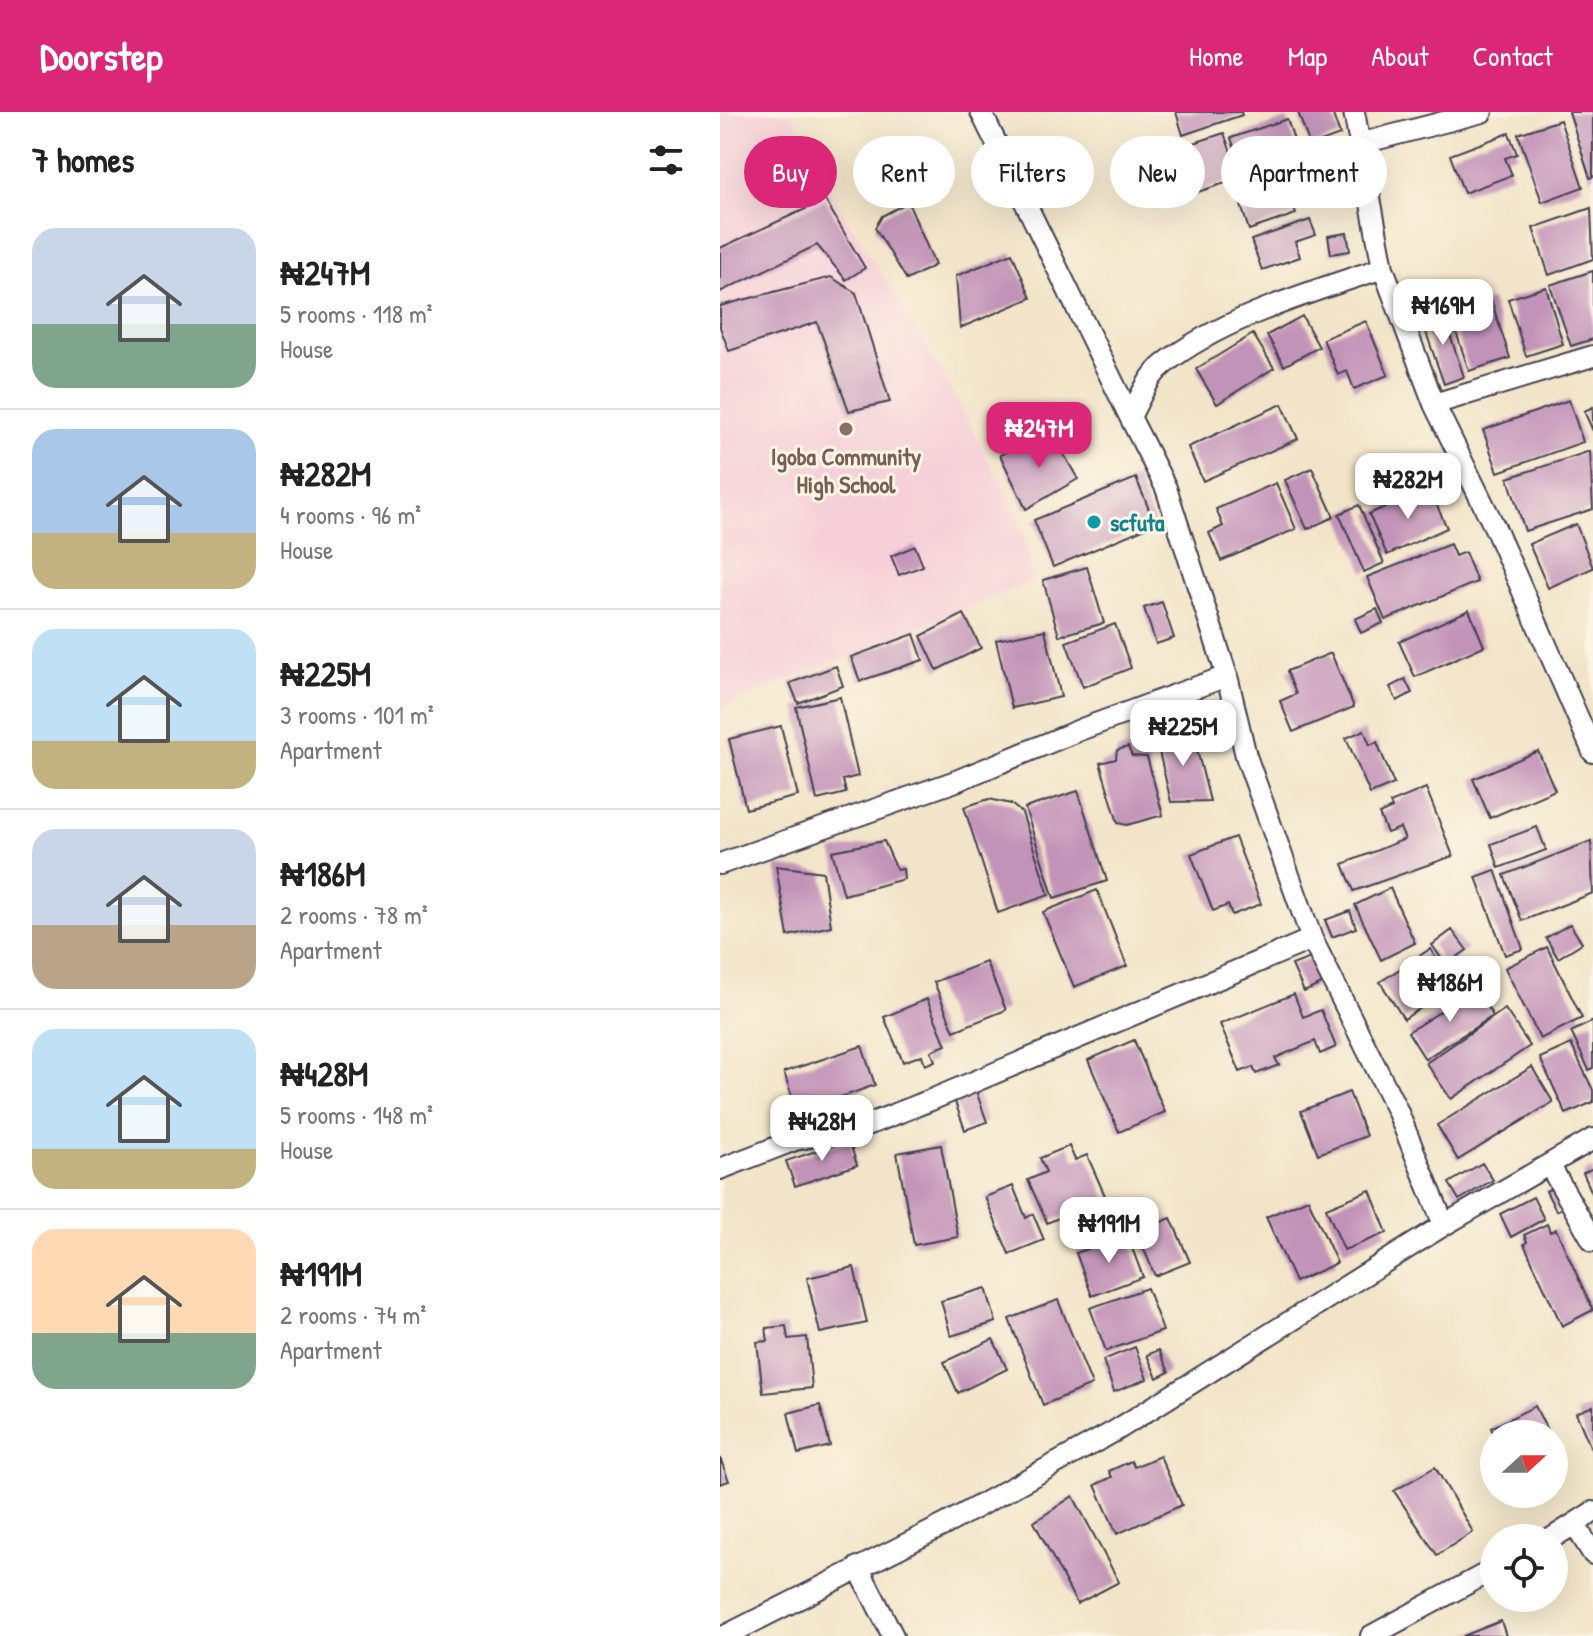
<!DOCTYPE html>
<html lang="en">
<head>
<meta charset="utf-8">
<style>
	:root { --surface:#fff; --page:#f2f2f2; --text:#222; --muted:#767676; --line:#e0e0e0; --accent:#db2777 }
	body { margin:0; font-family:"Patrick Hand",sans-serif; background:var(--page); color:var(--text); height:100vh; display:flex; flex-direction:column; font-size:30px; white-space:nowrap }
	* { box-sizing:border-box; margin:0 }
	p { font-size:26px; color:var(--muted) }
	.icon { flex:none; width:44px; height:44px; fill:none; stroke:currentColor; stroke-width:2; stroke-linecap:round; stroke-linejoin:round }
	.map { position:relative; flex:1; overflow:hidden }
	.side { display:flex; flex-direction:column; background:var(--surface); width:720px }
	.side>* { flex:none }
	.banner { position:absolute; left:24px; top:24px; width:728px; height:72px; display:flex; gap:16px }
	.needle { width:52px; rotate:69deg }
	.tools { position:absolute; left:760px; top:1308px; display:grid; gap:16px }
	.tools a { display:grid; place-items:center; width:88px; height:88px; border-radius:50%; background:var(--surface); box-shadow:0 8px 32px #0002; font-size:40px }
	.price { position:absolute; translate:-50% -68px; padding:0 18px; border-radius:16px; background:#fff; color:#222; font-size:26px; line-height:52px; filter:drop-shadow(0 2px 4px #0008) }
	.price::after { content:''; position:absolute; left:50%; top:48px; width:24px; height:18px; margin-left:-12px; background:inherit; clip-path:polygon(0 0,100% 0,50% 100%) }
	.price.on { background:var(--accent); color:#fff }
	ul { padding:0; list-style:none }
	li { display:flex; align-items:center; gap:24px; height:200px; padding:0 32px }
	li+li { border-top:2px solid var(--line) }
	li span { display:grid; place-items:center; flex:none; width:224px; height:160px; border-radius:24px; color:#555 }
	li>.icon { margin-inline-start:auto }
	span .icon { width:96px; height:96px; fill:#fffc; stroke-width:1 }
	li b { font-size:34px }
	h2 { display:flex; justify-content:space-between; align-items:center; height:96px; padding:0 32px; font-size:34px }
	.chip { padding:0 28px; border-radius:36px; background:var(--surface); box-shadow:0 8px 32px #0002; font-size:28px; line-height:72px }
	.chip.on { background:var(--accent); color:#fff }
	header { display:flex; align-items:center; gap:48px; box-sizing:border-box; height:112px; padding:0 40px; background:var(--accent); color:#fff }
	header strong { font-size:38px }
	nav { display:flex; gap:44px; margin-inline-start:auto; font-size:28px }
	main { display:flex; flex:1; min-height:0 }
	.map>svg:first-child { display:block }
	.built { fill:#f6cfd8 }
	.building { fill:#c293b8 }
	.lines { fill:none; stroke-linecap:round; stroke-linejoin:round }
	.street-casing { stroke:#413f50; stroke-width:24 }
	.street { stroke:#fff; stroke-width:20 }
	.education-dot { fill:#8d6e63; stroke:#fcf5e5; stroke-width:3 }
	.culture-dot { fill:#0f9aa8; stroke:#fcf5e5; stroke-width:3 }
	.labels { text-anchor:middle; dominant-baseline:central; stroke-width:6; stroke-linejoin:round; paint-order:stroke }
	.education-label { font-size:24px; font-weight:bold; fill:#785e54; stroke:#fcf5e5 }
	.culture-label { font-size:24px; font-weight:bold; fill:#0d838f; stroke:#fcf5e5; text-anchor:start }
</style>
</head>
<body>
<header>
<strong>Doorstep</strong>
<nav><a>Home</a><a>Map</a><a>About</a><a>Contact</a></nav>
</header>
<main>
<section class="side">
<h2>7 homes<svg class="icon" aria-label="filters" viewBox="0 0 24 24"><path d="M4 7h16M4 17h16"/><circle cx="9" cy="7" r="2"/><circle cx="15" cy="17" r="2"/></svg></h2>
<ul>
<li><span style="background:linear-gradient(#c9d6e8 60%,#7fa58c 0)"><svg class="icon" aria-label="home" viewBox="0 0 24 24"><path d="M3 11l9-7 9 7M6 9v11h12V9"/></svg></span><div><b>₦247M</b><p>5 rooms · 118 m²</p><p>House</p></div></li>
<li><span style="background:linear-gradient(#a9c7e8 65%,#c2b280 0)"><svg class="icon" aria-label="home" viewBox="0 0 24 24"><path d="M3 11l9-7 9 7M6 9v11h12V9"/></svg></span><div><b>₦282M</b><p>4 rooms · 96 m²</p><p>House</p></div></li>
<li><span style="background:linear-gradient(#bfe0f5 70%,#c2b280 0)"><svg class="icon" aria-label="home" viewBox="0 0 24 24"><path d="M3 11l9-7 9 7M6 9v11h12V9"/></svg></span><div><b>₦225M</b><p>3 rooms · 101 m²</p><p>Apartment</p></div></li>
<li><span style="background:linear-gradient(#c9d6e8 60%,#b9a48a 0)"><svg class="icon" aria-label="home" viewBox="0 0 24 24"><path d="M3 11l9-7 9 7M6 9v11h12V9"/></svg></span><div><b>₦186M</b><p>2 rooms · 78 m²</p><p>Apartment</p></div></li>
<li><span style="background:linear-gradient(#bfe0f5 75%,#c2b280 0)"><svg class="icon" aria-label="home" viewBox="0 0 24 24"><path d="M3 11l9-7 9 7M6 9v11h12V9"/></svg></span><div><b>₦428M</b><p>5 rooms · 148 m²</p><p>House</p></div></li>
<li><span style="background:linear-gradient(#ffd9b3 65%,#7fa58c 0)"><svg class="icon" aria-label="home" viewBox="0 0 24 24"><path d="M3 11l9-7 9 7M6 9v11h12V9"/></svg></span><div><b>₦191M</b><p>2 rooms · 74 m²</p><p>Apartment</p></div></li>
</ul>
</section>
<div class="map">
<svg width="873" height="1524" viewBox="0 0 873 1524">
	<rect width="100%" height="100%" fill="#fcf5e5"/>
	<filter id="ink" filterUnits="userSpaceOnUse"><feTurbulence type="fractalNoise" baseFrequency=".0125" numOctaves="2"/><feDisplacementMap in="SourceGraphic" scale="16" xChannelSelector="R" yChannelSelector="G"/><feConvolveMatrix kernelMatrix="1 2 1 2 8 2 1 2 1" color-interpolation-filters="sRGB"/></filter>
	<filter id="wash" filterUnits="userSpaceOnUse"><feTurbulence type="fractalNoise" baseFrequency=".006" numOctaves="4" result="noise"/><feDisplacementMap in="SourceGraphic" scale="32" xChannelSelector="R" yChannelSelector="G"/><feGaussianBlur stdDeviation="1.8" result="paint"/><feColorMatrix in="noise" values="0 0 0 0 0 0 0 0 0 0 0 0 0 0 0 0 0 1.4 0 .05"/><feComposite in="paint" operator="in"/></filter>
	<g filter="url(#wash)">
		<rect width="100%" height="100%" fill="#f2e4c8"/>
		<path class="built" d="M 0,0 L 70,0 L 115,87 L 220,257 L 284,377 L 303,418 L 313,469 L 0,596 Z"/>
		<g id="blocks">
			<path class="building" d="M 456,0 L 521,0 L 522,3 L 463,23 Z
				M 578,0 L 612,0 L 620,23 L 590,34 Z
				M 849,0 L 873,0 L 873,65 L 870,66 Z
				M 567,7 L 580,46 L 524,65 L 511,26 Z
				M 840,8 L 863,75 L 822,90 L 798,22 Z
				M 504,21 L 520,66 L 475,81 L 459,36 Z
				M 789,21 L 797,42 L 785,46 L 792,63 L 744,81 L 730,43 Z
				M 565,72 L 576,102 L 529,118 L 519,87 Z
				M 105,88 L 145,156 L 126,168 L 97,133 L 0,180 L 0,136 Z
				M 188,90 L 215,153 L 187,168 L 155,116 L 162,104 Z
				M 871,96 L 873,147 L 829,163 L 813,116 Z
				M 590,108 L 596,123 L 575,130 L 580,145 L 542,158 L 531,128 Z
				M 627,121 L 630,139 L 611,142 L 608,124 Z
				M 292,141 L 311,186 L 240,216 L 236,164 Z
				M 873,159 L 873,227 L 851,234 L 830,173 Z
				M 111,165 L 136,181 L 170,290 L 129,299 L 97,210 L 9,239 L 0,215 L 0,194 Z
				M 826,175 L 843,232 L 806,244 L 788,187 Z
				M 771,188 L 790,246 L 749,259 L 730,202 Z
				M 722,199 L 744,265 L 724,272 L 701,206 Z
				M 582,204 L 599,235 L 564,254 L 547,223 Z
				M 646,209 L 668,263 L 634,277 L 627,259 L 618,263 L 603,227 Z
				M 533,222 L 554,256 L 497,292 L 476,257 Z
				M 849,288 L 863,330 L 778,360 L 763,318 Z
				M 562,292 L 578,327 L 483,369 L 468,335 Z
				M 873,295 L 873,319 L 864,299 Z
				M 332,322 L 358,367 L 306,397 L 280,343 Z
				M 870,339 L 873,397 L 805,419 L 788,366 Z
				M 592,356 L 614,405 L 587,417 L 565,368 Z
				M 416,366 L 435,412 L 333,455 L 314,408 Z
				M 556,371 L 576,417 L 501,449 L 489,421 L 503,414 L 496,397 Z
				M 709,376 L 727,416 L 667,443 L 649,402 Z
				M 639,393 L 664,451 L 644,460 L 619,402 Z
				M 856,412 L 873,456 L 828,476 L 809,432 Z
				M 730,432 L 735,444 L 745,440 L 757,470 L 665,508 L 647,465 Z
				M 195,434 L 203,454 L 179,463 L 171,444 Z
				M 367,455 L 384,511 L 339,524 L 323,468 Z
				M 442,490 L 454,526 L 436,532 L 424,496 Z
				M 657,497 L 663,511 L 641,521 L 635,507 Z
				M 749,498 L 764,534 L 695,565 L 679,530 Z
				M 244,502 L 261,536 L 217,558 L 201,524 Z
				M 395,512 L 411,556 L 363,575 L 346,530 Z
				M 325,518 L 341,585 L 292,596 L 276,528 Z
				M 194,522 L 203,548 L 140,569 L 131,545 Z
				M 611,541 L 634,595 L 573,620 L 560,589 L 576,582 L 567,559 Z
				M 116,554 L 123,574 L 78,591 L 70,571 Z
				M 685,567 L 692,581 L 677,589 L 670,575 Z
				M 120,585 L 138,664 L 123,668 L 126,681 L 97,688 L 76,595 Z
				M 498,597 L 501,621 L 484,631 L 472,599 Z
				M 61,614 L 78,684 L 26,697 L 9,627 Z
				M 472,618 L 490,689 L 451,690 L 436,627 Z
				M 644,618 L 650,633 L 657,630 L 674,672 L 650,682 L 626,626 Z
				M 408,635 L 412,644 L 427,645 L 443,703 L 407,713 L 398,711 L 380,651 L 396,647 L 397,638 Z
				M 818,639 L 835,678 L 770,706 L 753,667 Z
				M 706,676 L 733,744 L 634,779 L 623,752 L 685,727 L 680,716 L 667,721 L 659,702 L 672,696 L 670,691 Z
				M 358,679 L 387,769 L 334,786 L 305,696 Z
				M 269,687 L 291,692 L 302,701 L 329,783 L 278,801 L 244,695 Z
				M 817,715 L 826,738 L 779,756 L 771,732 Z
				M 515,725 L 541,792 L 512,803 L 508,793 L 493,799 L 471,742 Z
				M 164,729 L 177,758 L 183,757 L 184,767 L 124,783 L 112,739 Z
				M 871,729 L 873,781 L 802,809 L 784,763 Z
				M 56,754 L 103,760 L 111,814 L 68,824 Z
				M 775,758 L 803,837 L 785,843 L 756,765 Z
				M 670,776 L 695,831 L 661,848 L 635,793 Z
				M 377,778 L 407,854 L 354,875 L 323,800 Z
				M 630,799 L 636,816 L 612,825 L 605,808 Z
				M 850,812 L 862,831 L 838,846 L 826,826 Z
				M 732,818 L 747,838 L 726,853 L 712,833 Z
				M 827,835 L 862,906 L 820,927 L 785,856 Z
				M 710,837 L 734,874 L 684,907 L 660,870 Z
				M 593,845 L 604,871 L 584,880 L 572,853 Z
				M 266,850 L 286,898 L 234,919 L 214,870 Z
				M 756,877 L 773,904 L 705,947 L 688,920 Z
				M 574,882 L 583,905 L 601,898 L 616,935 L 600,942 L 595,929 L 555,946 L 559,953 L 536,962 L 533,955 L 520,960 L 500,912 Z
				M 207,887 L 226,933 L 211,939 L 215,949 L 205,953 L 202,943 L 183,950 L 164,905 Z
				M 785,897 L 810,934 L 731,987 L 706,951 Z
				M 873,909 L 873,956 L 869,958 L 851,920 Z
				M 414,928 L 445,1000 L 399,1020 L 368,948 Z
				M 851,932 L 873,978 L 873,990 L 846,1002 L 820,946 Z
				M 142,934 L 155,973 L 77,1001 L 64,960 Z
				M 812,955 L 833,990 L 738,1048 L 717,1013 Z
				M 255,976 L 267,1010 L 245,1018 L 233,984 Z
				M 629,980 L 646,1024 L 598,1042 L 581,999 Z
				M 129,1028 L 137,1053 L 75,1074 L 66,1049 Z
				M 221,1033 L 238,1125 L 194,1133 L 177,1041 Z
				M 349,1034 L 355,1048 L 367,1043 L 386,1086 L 327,1111 L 308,1068 L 326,1060 L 320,1046 Z
				M 762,1051 L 773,1068 L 739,1088 L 729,1071 Z
				M 873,1056 L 873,1083 L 863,1061 Z
				M 293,1074 L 306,1106 L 313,1102 L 324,1128 L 289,1142 L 265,1085 Z
				M 836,1074 L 846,1094 L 836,1099 L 826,1079 Z
				M 650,1078 L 667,1121 L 624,1138 L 606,1096 Z
				M 813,1085 L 824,1107 L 791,1125 L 780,1102 Z
				M 588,1087 L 617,1151 L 575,1170 L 546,1105 Z
				M 381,1099 L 388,1116 L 364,1125 L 358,1108 Z
				M 451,1106 L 470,1150 L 435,1164 L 417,1120 Z
				M 827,1112 L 830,1120 L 836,1117 L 873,1198 L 842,1214 L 804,1132 L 807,1130 L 804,1123 Z
				M 407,1123 L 423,1165 L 372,1184 L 356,1141 Z
				M 134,1155 L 147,1211 L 100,1221 L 87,1166 Z
				M 266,1176 L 276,1210 L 231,1224 L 221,1189 Z
				M 427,1176 L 443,1219 L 386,1239 L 370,1196 Z
				M 338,1188 L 372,1273 L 323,1293 L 289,1207 Z
				M 66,1214 L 68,1227 L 87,1225 L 92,1276 L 43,1281 L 37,1230 L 48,1229 L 46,1216 Z
				M 273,1227 L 287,1257 L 238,1281 L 224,1250 Z
				M 415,1235 L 427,1267 L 394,1280 L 383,1248 Z
				M 439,1238 L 449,1260 L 437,1266 L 427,1243 Z
				M 100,1293 L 110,1334 L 78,1342 L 68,1301 Z
				M 815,1294 L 829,1322 L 774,1322 L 771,1316 Z
				M 873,1294 L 873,1341 L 856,1301 Z
				M 834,1333 L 843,1351 L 834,1355 Z
				M 440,1344 L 462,1393 L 397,1422 L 375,1373 L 392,1365 L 389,1359 L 411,1349 L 414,1355 Z
				M 0,1346 L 9,1369 L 0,1372 Z
				M 715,1355 L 753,1420 L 717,1443 L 674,1379 Z
				M 353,1384 L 399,1470 L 357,1492 L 314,1410 Z
				M 781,1509 L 786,1524 L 743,1524 Z"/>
		</g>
	</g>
	<g filter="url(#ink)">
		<use href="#blocks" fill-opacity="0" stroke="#413f50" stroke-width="2"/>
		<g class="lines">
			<g class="street-casing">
				<path id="street" d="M 261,0 L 410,305
					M 634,0 L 663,156 L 714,292 L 775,416 L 873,640
					M 639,32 L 762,0
					M 663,156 C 594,179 499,207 443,253 C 428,265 419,288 410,305 L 446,376 L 507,564 L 526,644 L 592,827 L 677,998 L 724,1113
					M 714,292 L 873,244
					M 0,752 L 236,669 L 362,617 L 507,564
					M 830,1054 L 873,1129
					M 0,1057 L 75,1028 L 147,1013 L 211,988 L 592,827
					M 855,1413 L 873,1442
					M 832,1426 L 873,1400
					M 138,1455 L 173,1524
					M 5,1524 L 224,1413 L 395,1319 L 724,1113 L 873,1027
					M 651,1524 L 774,1457"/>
			</g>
			<use href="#street" class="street"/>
		</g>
	</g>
	<circle class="education-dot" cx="126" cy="317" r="8"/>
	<circle class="culture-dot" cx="374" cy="410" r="8"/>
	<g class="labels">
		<g class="education-label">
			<text x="126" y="344">Igoba Community<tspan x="126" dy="28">High School</tspan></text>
		</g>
		<g class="culture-label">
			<text x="390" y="410">scfuta</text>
		</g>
	</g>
</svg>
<div class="tools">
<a><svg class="needle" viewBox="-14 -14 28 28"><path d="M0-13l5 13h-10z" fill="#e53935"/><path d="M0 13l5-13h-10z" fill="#767676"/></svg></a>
<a><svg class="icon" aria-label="locate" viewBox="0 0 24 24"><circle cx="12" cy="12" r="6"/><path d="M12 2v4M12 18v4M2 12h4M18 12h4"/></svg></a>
</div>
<b class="price" style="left:723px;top:235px">₦169M</b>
<b class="price on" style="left:319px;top:358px">₦247M</b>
<b class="price" style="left:688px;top:409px">₦282M</b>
<b class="price" style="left:463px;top:656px">₦225M</b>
<b class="price" style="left:730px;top:912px">₦186M</b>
<b class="price" style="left:102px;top:1051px">₦428M</b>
<b class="price" style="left:389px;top:1153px">₦191M</b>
<div class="banner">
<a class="chip on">Buy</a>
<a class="chip">Rent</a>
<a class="chip">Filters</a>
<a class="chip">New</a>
<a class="chip">Apartment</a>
</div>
</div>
</main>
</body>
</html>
